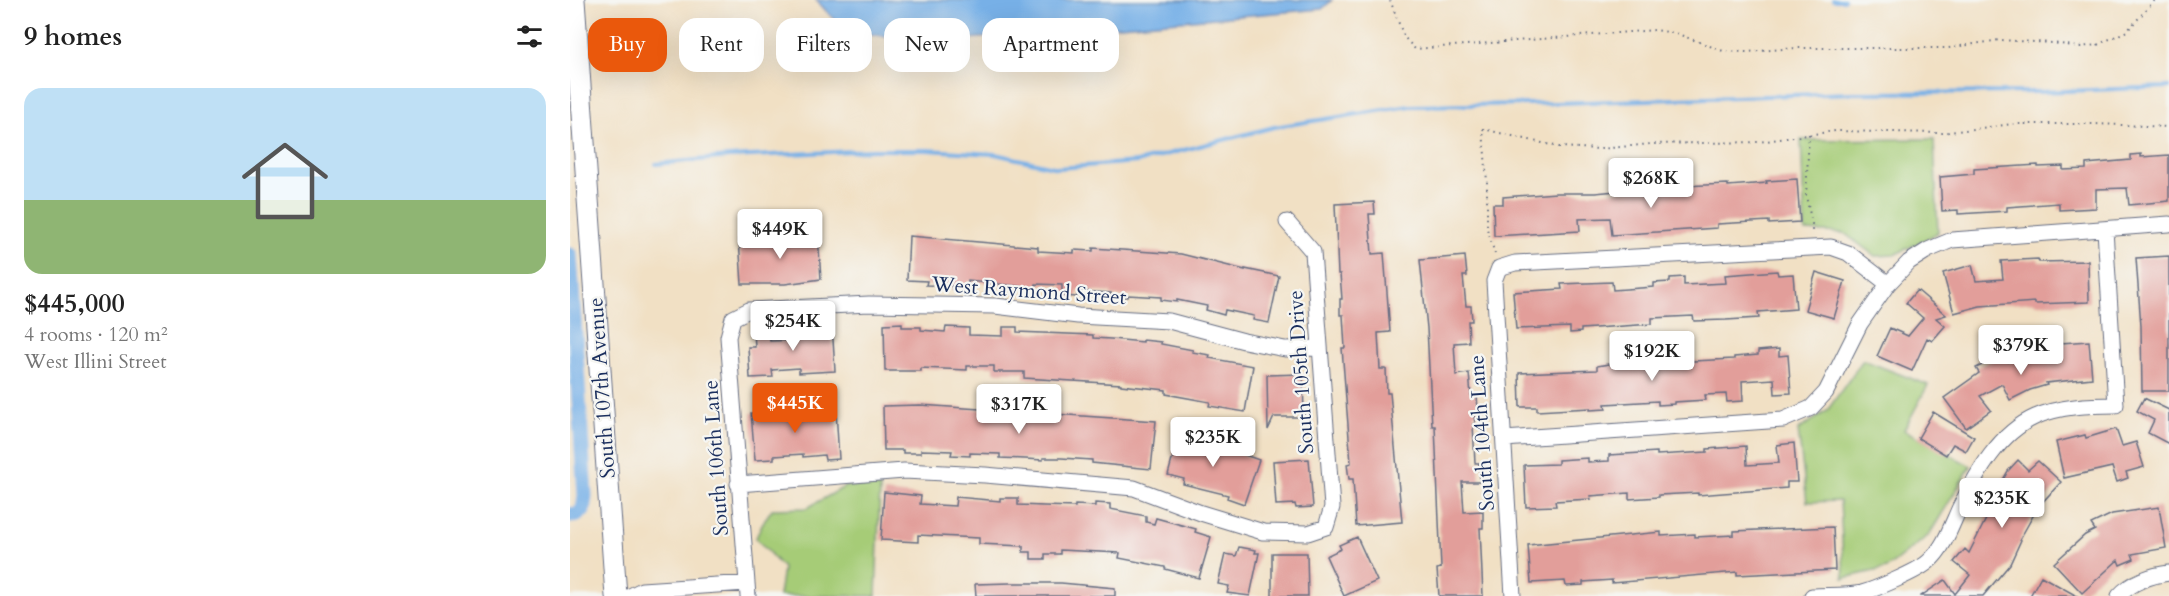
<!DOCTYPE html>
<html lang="en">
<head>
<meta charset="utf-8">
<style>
	:root { --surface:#fff; --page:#f2f2f2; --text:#222; --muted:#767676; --line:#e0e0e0; --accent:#ea580c }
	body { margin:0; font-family:Cardo,serif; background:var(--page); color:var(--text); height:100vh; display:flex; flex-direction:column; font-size:22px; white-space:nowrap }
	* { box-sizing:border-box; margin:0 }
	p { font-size:20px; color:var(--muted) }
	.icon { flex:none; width:33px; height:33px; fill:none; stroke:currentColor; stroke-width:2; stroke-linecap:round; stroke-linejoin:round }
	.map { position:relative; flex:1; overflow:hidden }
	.drawer { display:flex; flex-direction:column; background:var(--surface); width:570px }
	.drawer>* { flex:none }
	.top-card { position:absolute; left:18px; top:18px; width:570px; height:54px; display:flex; gap:12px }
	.price { position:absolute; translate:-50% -51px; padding:0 14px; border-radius:6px; background:#fff; color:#222; font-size:20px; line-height:39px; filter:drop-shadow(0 2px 3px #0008) }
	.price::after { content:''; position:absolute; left:50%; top:36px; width:18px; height:14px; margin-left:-9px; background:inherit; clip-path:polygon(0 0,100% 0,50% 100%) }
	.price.current { background:var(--accent); color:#fff }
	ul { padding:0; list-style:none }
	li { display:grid; align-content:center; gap:12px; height:318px; padding:0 24px }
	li+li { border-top:2px solid var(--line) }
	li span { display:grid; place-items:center; height:186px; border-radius:18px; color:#555 }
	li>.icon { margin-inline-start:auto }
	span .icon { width:108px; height:108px; fill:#fffc; stroke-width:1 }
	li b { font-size:26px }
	h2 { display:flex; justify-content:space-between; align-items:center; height:72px; padding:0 24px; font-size:26px }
	.pill { padding:0 21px; border-radius:18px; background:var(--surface); box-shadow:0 6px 24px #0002; font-size:21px; line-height:54px }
	.pill.current { background:var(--accent); color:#fff }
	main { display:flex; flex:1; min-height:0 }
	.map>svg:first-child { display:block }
	.green { fill:#a6cc77; stroke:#607e6a; stroke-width:1.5 }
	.water { fill:#77b0e7; stroke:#4970a2; stroke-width:1.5 }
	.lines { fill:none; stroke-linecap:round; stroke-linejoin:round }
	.stream { stroke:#77b0e7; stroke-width:4 }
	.canal { stroke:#77b0e7; stroke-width:15 }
	.building { fill:#e29e9a }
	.street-casing { stroke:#666d82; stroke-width:17 }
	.secondary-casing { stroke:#666d82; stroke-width:23 }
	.path { stroke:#666d82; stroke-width:2; stroke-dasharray:1.5 4.5; stroke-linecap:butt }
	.street { stroke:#fff; stroke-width:15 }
	.secondary { stroke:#fff; stroke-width:21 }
	.labels { text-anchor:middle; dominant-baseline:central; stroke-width:4.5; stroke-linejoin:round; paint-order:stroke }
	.street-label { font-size:21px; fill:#1b2f5e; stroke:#f6f6f2 }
</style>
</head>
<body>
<main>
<section class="drawer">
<h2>9 homes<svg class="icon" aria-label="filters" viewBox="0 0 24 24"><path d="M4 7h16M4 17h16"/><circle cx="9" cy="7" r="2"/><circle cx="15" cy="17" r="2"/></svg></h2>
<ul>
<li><span style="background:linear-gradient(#bfe0f5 60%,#8fb573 0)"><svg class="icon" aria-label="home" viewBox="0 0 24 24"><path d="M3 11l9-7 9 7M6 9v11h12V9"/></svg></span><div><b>$445,000</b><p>4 rooms · 120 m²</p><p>West Illini Street</p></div></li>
</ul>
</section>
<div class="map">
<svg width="1599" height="596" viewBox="0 0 1599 596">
	<rect width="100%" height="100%" fill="#f6f6f2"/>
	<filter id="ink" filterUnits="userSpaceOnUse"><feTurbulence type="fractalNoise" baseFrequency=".0167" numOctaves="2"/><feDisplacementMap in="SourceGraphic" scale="12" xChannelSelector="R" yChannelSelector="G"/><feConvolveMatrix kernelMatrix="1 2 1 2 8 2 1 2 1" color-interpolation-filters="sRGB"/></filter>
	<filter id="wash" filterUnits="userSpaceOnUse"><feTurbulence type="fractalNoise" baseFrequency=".008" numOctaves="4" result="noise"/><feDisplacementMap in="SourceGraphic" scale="24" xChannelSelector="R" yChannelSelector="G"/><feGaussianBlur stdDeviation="1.35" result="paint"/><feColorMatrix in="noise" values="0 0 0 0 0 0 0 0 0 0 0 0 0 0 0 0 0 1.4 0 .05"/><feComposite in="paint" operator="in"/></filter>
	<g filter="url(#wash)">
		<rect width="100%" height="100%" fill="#f1e0c4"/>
		<path class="green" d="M 1364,139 L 1368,233 L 1324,255 L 1305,256 L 1274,233 L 1235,231 L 1231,140 Z
			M 1293,360 L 1358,385 L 1334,430 L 1401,466 L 1359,535 L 1317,568 L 1274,578 L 1270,501 L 1237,502 L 1228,430 L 1257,411 Z
			M 276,486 L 310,487 L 306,596 L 209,596 L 213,568 L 186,538 L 192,524 L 202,509 L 237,508 Z"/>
		<path class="water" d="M 246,0 L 762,0 L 752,9 L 361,42 L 275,31 Z"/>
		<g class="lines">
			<path class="stream" d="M 1263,0 L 1274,0
				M 86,164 L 159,157 L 303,150 L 357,150 L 425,154 L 488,168 L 567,162 L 704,127 L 840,106 L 957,104 L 1283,93 L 1468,92 L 1599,87"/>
			<path class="canal" d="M 0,255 L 15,496 L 13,510 L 7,514 L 0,515"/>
		</g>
		<g id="blocks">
			<path class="building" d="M 1571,154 L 1571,157 L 1599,155 L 1599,201 L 1559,205 L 1557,188 L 1526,189 L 1526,208 L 1489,210 L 1489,203 L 1437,207 L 1437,211 L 1388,214 L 1388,210 L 1372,211 L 1370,177 L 1404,174 L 1404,169 L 1468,165 L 1468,167 L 1493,166 L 1493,170 L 1516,169 L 1516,164 L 1561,160 L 1561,155 Z
				M 1227,179 L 1230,222 L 1199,224 L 1199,221 L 1147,224 L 1147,228 L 1042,235 L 1040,218 L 1009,219 L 1010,231 L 924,236 L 923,204 L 933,204 L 933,197 L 986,193 L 1025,193 L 1089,187 L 1158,184 L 1158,186 L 1197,183 L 1196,181 Z
				M 804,202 L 805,214 L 799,214 L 802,254 L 814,253 L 820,332 L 808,333 L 810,369 L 816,369 L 817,393 L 820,393 L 832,522 L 786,526 L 783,479 L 779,479 L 777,464 L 781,463 L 772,348 L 775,348 L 773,315 L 770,315 L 770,299 L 772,299 L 770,274 L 768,274 L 765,204 Z
				M 248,235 L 251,279 L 215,284 L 172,284 L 169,239 Z
				M 339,236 L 468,247 L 468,251 L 504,253 L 504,250 L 523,251 L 523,248 L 611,254 L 675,270 L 675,269 L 709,276 L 699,323 L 683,320 L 684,316 L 655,310 L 654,315 L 636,310 L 637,306 L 607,300 L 607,302 L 591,300 L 591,297 L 558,295 L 558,297 L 540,296 L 541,293 L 508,291 L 507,297 L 492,296 L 492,285 L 466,284 L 466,288 L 398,281 L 398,290 L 382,289 L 383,286 L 356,285 L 357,281 L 337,280 Z
				M 895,256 L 897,276 L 893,276 L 896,306 L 901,306 L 902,321 L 898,321 L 899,342 L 884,343 L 886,375 L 899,373 L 901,395 L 907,394 L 908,413 L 904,414 L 905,424 L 903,424 L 905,463 L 909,463 L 910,482 L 892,482 L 894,512 L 913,511 L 913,528 L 910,528 L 913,596 L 869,596 L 867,569 L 871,568 L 865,426 L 862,426 L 857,328 L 850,260 Z
				M 1599,256 L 1599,391 L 1572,391 L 1571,326 L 1566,258 Z
				M 1468,259 L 1469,262 L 1518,261 L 1519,302 L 1465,304 L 1465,302 L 1410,306 L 1384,313 L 1373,273 L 1402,265 L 1406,281 L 1433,279 L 1431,261 Z
				M 1207,271 L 1208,275 L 1223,274 L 1226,309 L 1188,312 L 1189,318 L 1156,320 L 1124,321 L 1123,316 L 1082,318 L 1082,324 L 1011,329 L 1011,332 L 1000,333 L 1000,327 L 946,329 L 943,292 L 992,289 L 991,284 L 1042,282 L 1043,290 L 1084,287 L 1084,283 L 1100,282 L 1100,278 L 1114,277 L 1114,285 L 1156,283 L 1155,275 Z
				M 1246,272 L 1275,281 L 1264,318 L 1235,310 Z
				M 1347,290 L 1376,315 L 1366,318 L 1375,326 L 1362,341 L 1357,338 L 1342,371 L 1307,356 L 1320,328 L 1338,336 L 1353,318 L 1336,303 Z
				M 332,323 L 332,327 L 351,327 L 351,330 L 375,332 L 376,327 L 399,328 L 399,335 L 433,336 L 433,327 L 447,327 L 447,332 L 523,335 L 523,338 L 541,339 L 573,342 L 573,340 L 591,342 L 591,344 L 623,350 L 622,352 L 640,355 L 639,358 L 683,366 L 675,412 L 639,406 L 640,402 L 596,394 L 596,390 L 551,385 L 551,384 L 454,378 L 454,372 L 424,372 L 424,366 L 397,366 L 397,370 L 351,368 L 351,371 L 315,371 L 314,324 Z
				M 262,324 L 265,371 L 229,373 L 229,368 L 202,370 L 203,377 L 180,378 L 178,347 L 185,347 L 184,331 L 199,330 L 200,341 L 226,340 L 226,330 L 244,328 L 244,325 Z
				M 1519,341 L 1522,378 L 1476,383 L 1477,385 L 1460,390 L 1440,400 L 1432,384 L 1410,396 L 1421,410 L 1396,428 L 1374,398 L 1409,373 L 1406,368 L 1434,354 L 1438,362 L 1458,356 L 1457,349 L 1476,344 Z
				M 1209,349 L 1209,356 L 1218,355 L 1221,393 L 1205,394 L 1204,379 L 1172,381 L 1173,401 L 1157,402 L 1156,394 L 1135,395 L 1136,400 L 1104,402 L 1104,404 L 1088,405 L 1088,401 L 1035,404 L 1036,409 L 1020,410 L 1020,408 L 967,411 L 967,407 L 950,407 L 949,373 L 1027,370 L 1027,366 L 1051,362 L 1081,361 L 1082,363 L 1164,359 L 1164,357 L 1188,355 L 1188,351 Z
				M 733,374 L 734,417 L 704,417 L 698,430 L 697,375 Z
				M 1574,398 L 1599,410 L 1599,444 L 1578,433 L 1584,420 L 1567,411 Z
				M 350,405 L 586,421 L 581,469 L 522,463 L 522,460 L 491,458 L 473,458 L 473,460 L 455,459 L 430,458 L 430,454 L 400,453 L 400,456 L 381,455 L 382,451 L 351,450 L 351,453 L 333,453 L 333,450 L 314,450 L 313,406 Z
				M 220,410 L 220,413 L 266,410 L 269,459 L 255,460 L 254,455 L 233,457 L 233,454 L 204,456 L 204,459 L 185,460 L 181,413 Z
				M 1363,412 L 1404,437 L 1396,451 L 1383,444 L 1376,455 L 1348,438 Z
				M 1546,429 L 1552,446 L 1566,442 L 1574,467 L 1556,472 L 1558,478 L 1547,482 L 1542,467 L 1494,478 L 1486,442 L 1515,435 L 1516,438 Z
				M 609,433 L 644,442 L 644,444 L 689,460 L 674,504 L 657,498 L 658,495 L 613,484 L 614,479 L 598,475 Z
				M 1224,443 L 1227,482 L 1217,482 L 1217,488 L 1128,495 L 1128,493 L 1089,495 L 1089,497 L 1059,499 L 1059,493 L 1020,496 L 1021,499 L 985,501 L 986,506 L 956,507 L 954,465 L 988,464 L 988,460 L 1018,458 L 1018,462 L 1039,461 L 1039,455 L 1087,452 L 1087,455 L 1137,452 L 1137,449 L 1176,446 L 1177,465 L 1209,463 L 1207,445 Z
				M 739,459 L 743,507 L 726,508 L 725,504 L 706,505 L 703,461 Z
				M 1448,460 L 1458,470 L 1468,461 L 1491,482 L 1468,507 L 1450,539 L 1451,540 L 1440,564 L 1413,596 L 1351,596 L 1375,580 L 1385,594 L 1400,575 L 1384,562 L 1395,549 L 1399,553 L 1423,505 L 1420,503 L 1438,471 Z
				M 314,492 L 351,496 L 350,504 L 385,506 L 386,497 L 430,501 L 430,498 L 448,498 L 448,505 L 474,506 L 505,507 L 505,505 L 525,506 L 525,503 L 540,504 L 540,509 L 576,516 L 576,522 L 584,524 L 586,518 L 626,529 L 625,532 L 641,537 L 629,578 L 595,569 L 595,567 L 549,558 L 550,553 L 490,550 L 490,554 L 475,554 L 475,559 L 461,559 L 461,552 L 453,552 L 453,546 L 409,544 L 409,538 L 348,535 L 348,542 L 311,540 Z
				M 1589,507 L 1596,548 L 1562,554 L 1564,559 L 1550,565 L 1548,560 L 1512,593 L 1484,563 L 1515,535 L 1525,530 L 1521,524 L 1542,514 Z
				M 1263,527 L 1265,570 L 1167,575 L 1167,572 L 1042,583 L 1042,580 L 1013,582 L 1013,585 L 996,586 L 995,581 L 961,583 L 958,545 L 1091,532 L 1091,536 L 1125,534 L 1125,537 L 1164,535 L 1164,531 Z
				M 787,537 L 807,581 L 774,596 L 756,556 L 771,549 L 769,545 Z
				M 669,547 L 686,550 L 685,553 L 689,553 L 680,596 L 657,593 L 659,586 L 648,584 L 655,554 L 666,556 Z
				M 702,553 L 737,553 L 738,596 L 702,596 Z
				M 1471,576 L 1507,596 L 1460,596 Z
				M 441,583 L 491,583 L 545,588 L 545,596 L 406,596 L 405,584 Z"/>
		</g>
	</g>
	<g filter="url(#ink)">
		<use href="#blocks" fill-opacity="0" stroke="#666d82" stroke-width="1.5"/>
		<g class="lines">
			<g class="street-casing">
				<path id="street" d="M 934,439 L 1213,420 L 1241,408 L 1256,392 L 1290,324 L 1318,284 L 1339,262 L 1358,250 L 1382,240 L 1599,224
					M 168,484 L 334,471 L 415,475 L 564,488 L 631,513 L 693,532 L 738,533 L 756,527 L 762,507 L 743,252 L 717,222
					M 60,596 L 72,590 L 177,583
					M 178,596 L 158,337 L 163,318 L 179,310 L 299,304 L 425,306 L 508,316 L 599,321 L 674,341 L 715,349 L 750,348
					M 943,596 L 924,281 L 929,268 L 945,263 L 1261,247 L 1278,253 L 1318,284
					M 1242,596 C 1258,595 1277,596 1292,593 C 1306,589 1348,571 1358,562 C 1374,549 1382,524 1390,507 C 1407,473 1429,433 1465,417 C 1490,406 1520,405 1546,405 L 1535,230
					M 1549,596 C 1561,582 1582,575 1599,573"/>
			</g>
			<g class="secondary-casing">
				<path id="secondary" d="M 4,0 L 46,596"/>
			</g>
			<path class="path" d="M 820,0 L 834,37 L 845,49 L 1085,30 L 1105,33 L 1153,51 L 1177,52 L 1226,48 L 1378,48 L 1430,40 L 1483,43 L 1510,47 L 1527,45 L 1557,31 L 1585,0
				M 1239,134 L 1236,196 L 1242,224 L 1242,233
				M 925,254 L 917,229 L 917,182 L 913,129 L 989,147 L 1030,149 L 1081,144 L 1189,142 L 1265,131 L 1372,133 L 1442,124 L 1525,124 L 1599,127"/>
			<use href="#street" class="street"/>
			<use href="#secondary" class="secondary"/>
		</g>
	</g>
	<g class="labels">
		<g class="street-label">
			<text transform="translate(459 291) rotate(4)">West Raymond Street</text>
			<text transform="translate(731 372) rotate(-94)">South 105th Drive</text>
			<text transform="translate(32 388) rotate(-94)">South 107th Avenue</text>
			<text transform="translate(912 433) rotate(-94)">South 104th Lane</text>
			<text transform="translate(146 458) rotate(-94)">South 106th Lane</text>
		</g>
	</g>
</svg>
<b class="price" style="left:1081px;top:209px">$268K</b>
<b class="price" style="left:210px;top:260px">$449K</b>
<b class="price" style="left:223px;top:352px">$254K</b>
<b class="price" style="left:1451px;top:376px">$379K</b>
<b class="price" style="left:1082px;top:382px">$192K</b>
<b class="price current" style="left:225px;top:434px">$445K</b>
<b class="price" style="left:449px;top:435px">$317K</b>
<b class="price" style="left:643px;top:468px">$235K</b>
<b class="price" style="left:1432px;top:529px">$235K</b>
<div class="top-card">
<a class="pill current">Buy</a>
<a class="pill">Rent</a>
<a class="pill">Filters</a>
<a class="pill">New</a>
<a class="pill">Apartment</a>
</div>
</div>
</main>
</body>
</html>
